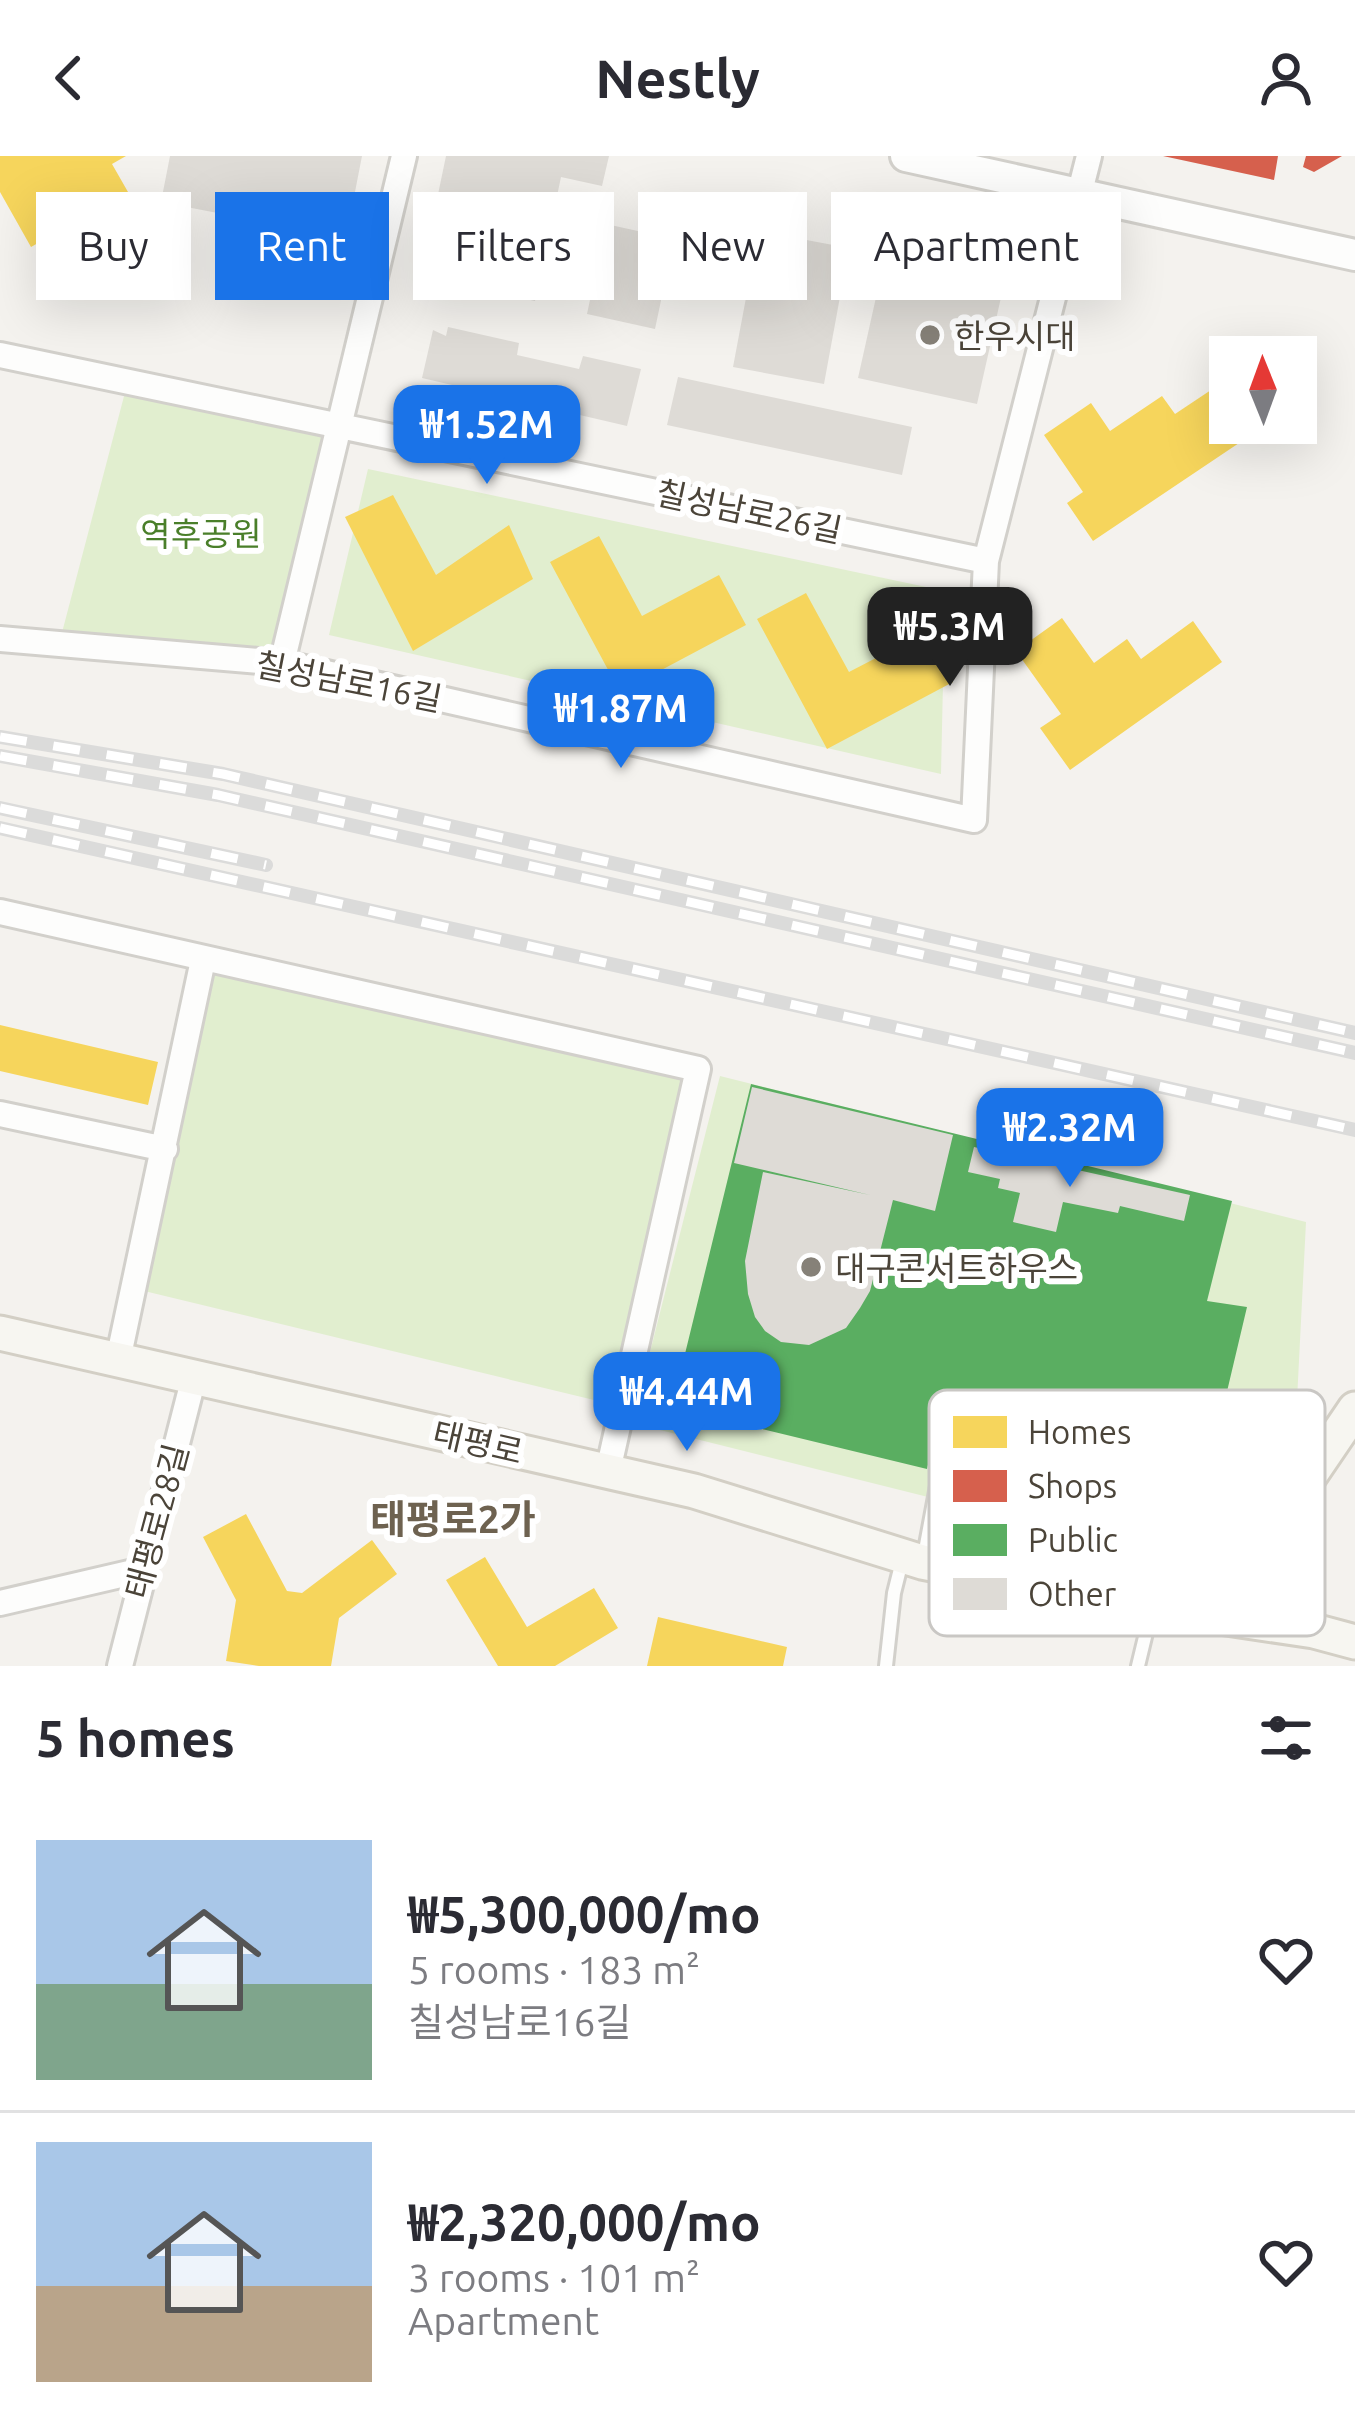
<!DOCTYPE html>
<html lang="en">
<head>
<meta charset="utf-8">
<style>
	:root { --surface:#fff; --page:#f7f7f7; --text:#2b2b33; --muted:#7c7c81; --line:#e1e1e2; --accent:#1a73e8 }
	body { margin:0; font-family:Ubuntu,"Noto Sans KR",sans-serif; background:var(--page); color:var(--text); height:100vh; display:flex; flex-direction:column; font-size:45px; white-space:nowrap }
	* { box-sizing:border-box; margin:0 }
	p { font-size:39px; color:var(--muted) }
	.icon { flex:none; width:66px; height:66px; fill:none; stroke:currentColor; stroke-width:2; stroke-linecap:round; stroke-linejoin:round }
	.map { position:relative; height:1510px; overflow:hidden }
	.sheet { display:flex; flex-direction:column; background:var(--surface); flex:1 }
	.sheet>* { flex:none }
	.banner { position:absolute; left:36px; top:36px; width:1284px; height:108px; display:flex; gap:24px }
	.needle { width:78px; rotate:359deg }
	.controls { position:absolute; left:1209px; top:180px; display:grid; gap:24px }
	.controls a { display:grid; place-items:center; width:108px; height:108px; border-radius:0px; background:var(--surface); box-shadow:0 12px 48px #0002; font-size:60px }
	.price { position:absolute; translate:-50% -102px; padding:0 27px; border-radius:24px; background:var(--accent); color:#fff; font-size:39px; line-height:78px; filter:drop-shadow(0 3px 6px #0008) }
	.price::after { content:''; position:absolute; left:50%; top:72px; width:36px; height:27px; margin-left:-18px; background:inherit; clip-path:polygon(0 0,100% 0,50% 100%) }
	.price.current { background:#222; color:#fff }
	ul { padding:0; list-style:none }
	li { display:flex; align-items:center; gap:36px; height:300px; padding:0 36px }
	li+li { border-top:3px solid var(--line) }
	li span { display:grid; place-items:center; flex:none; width:336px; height:240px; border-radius:0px; color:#555 }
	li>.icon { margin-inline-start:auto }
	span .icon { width:144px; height:144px; fill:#fffc; stroke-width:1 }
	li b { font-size:51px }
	h2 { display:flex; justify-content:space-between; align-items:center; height:144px; padding:0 36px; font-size:51px }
	.pill { padding:0 42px; border-radius:0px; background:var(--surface); box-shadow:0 12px 48px #0002; font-size:42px; line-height:108px }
	.pill.current { background:var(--accent); color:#fff }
	header { display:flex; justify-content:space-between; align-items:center; height:156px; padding:0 36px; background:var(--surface); font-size:54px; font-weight:600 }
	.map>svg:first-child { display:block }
	.green { fill:#e1eecf }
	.homes { fill:#f6d55c }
	.shops { fill:#d6604d }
	.public { fill:#5aae61 }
	.building { fill:#dedbd6 }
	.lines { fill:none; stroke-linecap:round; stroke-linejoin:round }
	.service-casing { stroke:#d2d0cb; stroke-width:18 }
	.minor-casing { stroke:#d2d0cb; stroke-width:30 }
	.tertiary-casing { stroke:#d2d0cb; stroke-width:36 }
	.secondary-casing { stroke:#d3cfc5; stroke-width:39 }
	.service { stroke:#fdfdfc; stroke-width:12 }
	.minor { stroke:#fdfdfc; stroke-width:24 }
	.tertiary { stroke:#fdfdfc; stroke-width:30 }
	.secondary { stroke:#f7f6f1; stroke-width:33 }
	.rail-casing { stroke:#dbdbda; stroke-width:14 }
	.rail { stroke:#fff; stroke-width:9; stroke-dasharray:27; stroke-linecap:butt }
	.poi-dot { fill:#868178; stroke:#fff; stroke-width:4.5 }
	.labels { text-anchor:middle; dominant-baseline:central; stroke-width:12; stroke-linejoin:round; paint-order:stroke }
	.poi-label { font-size:33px; fill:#4b4439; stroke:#fff; text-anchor:start }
	.street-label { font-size:33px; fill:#4b4439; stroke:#fff }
	.park-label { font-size:33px; fill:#4a7f2a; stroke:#fff }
	.quarter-label { font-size:39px; font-weight:bold; fill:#6e6250; stroke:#fff }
	.key { fill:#fff; stroke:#c9c7c4; stroke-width:3 }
	.key-label { font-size:33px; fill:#4b4439 }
</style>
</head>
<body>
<header><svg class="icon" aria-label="back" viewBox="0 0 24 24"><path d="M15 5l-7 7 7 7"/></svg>Nestly<svg class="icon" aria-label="person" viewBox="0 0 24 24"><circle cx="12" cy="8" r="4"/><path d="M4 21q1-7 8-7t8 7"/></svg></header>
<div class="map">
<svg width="1355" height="1510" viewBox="0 0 1355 1510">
	<rect width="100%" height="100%" fill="#f4f2ee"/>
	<path class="green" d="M 128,225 L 338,269 L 282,507 L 59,488 Z
		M 368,313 L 945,435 L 941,618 L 329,479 Z
		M 203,804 L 698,913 L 623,1251 L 136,1133 Z
		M 720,920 L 1306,1066 L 1296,1264 L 1285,1321 L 1264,1363 L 1232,1390 L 1172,1402 L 632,1267 Z"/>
	<path class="homes" d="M 0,0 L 126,0 L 112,8 L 128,36 L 31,91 L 0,36 Z
		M 1211,234 L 1230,267 L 1245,283 L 1093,385 L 1067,347 L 1083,336 L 1044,279 L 1091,247 L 1110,275 L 1162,240 L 1175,258 Z
		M 393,339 L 436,419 L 509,369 L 533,423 L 413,495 L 345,361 Z
		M 599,380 L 642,460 L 719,419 L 746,469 L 620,536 L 550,406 Z
		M 806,437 L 849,516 L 926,476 L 953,526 L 827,593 L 757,463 Z
		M 1062,462 L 1094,507 L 1127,483 L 1141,503 L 1193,465 L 1222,506 L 1070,614 L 1040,572 L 1061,558 L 1016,495 Z
		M 0,869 L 158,906 L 148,949 L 0,915 Z
		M 246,1358 L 287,1435 L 302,1437 L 372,1384 L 397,1418 L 339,1462 L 331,1510 L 259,1510 L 226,1505 L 236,1444 L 203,1381 Z
		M 485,1401 L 527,1471 L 594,1432 L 618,1472 L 555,1510 L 498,1510 L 446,1424 Z
		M 658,1461 L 787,1491 L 783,1510 L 647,1510 Z"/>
	<path class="shops" d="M 1163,0 L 1278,0 L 1274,24 Z
		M 1306,0 L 1342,0 L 1314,16 L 1303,11 Z"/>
	<path class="public" d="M 751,928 L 1232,1045 L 1207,1145 L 1247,1151 L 1220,1265 L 1172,1253 L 1158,1310 L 940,1258 L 927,1313 L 672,1251 Z"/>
	<path class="building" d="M 170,0 L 362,0 L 346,82 L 161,46 Z
		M 446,0 L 609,0 L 602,30 L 561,21 L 535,145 L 421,120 Z
		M 606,68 L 674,83 L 655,173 L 587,158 Z
		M 780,79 L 849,92 L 824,228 L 733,211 L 755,94 L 776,97 Z
		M 883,110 L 1002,137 L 977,248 L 858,222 Z
		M 448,171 L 519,187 L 517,199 L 579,213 L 583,200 L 641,213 L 627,270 L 422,222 L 433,174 L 446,180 Z
		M 678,221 L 912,271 L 902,319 L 667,269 Z
		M 752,931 L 953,979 L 935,1055 L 893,1044 L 870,1135 L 860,1152 L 846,1172 L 809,1189 L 781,1186 L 765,1175 L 755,1161 L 748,1138 L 745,1105 L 763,1016 L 870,1039 L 734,1007 Z
		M 974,991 L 1190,1039 L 1184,1065 L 1120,1050 L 1118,1057 L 1063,1046 L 1056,1076 L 1013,1066 L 1020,1037 L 998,1032 L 1000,1023 L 968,1016 Z"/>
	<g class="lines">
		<g class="service-casing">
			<path id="service" d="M 923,1405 L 950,1260
				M 886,1510 L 894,1437 L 903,1401
				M 1138,1510 L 1152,1452"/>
		</g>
		<g class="minor-casing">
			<path id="minor" d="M 0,199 L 986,405
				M 0,483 L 282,507 L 974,664 L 986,405 L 1089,0
				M 282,507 L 404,0
				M 0,756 L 698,913 L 608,1315
				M 0,958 L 165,993
				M 118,1204 L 203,804
				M 0,1447 L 142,1414
				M 120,1510 L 194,1221"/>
		</g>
		<g class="tertiary-casing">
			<path id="tertiary" d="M 906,0 L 1355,99"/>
		</g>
		<g class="secondary-casing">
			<path id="secondary" d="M 0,1177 L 694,1335 L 922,1406 L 1153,1451 L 1314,1475 L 1355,1486
				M 1113,1435 L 1210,1421 L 1279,1365 L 1355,1253"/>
		</g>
		<use href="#service" class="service"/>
		<use href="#minor" class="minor"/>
		<use href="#tertiary" class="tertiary"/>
		<use href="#secondary" class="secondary"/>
		<g class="rail-casing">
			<path id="rail" d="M 0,581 L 223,618 L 1355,877
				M 0,600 L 218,639 L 1355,897
				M 0,652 L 266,709
				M 0,672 L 1355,974"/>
		</g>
		<use href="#rail" class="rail"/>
	</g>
	<g class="poi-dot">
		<circle cx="930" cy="179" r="12"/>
		<circle cx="811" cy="1111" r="12"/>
	</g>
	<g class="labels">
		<g class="poi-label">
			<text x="954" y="179">한우시대</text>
			<text x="835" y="1111">대구콘서트하우스</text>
		</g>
		<g class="street-label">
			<text transform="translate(749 355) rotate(12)">칠성남로26길</text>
			<text transform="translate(349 525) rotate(11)">칠성남로16길</text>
			<text transform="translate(478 1286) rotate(13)">태평로</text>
			<text transform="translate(156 1365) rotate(-75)">태평로28길</text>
		</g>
		<g class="park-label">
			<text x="201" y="377">역후공원</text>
		</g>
		<g class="quarter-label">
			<text x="453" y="1362">태평로2가</text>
		</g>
	</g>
	<rect x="929" y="1234" width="396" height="246" rx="18" class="key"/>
	<rect x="953" y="1260" width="54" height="32" fill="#f6d55c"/>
	<rect x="953" y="1314" width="54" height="32" fill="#d6604d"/>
	<rect x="953" y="1368" width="54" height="32" fill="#5aae61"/>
	<rect x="953" y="1422" width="54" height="32" fill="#dedbd6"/>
	<g class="key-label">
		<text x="1028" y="1288">Homes</text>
		<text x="1028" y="1342">Shops</text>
		<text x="1028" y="1396">Public</text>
		<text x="1028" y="1450">Other</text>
	</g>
</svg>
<div class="controls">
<a><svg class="needle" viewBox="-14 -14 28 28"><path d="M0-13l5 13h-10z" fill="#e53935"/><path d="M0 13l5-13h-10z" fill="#7c7c81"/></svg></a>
</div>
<b class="price" style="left:487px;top:331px">₩1.52M</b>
<b class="price current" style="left:950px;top:533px">₩5.3M</b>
<b class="price" style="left:621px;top:615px">₩1.87M</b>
<b class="price" style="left:1070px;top:1034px">₩2.32M</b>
<b class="price" style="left:687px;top:1298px">₩4.44M</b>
<div class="banner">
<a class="pill">Buy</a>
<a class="pill current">Rent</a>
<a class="pill">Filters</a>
<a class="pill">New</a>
<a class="pill">Apartment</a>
</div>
</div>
<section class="sheet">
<h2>5 homes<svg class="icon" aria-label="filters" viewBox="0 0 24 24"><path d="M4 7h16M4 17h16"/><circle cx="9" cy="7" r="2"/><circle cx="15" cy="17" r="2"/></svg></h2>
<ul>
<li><span style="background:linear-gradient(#a9c7e8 60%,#7fa58c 0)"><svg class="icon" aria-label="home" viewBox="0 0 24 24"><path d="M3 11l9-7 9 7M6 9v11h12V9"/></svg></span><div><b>₩5,300,000/mo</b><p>5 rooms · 183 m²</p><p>칠성남로16길</p></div><svg class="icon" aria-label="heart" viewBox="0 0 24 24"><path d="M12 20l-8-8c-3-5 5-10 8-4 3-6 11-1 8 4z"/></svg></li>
<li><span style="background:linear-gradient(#a9c7e8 60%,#b9a48a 0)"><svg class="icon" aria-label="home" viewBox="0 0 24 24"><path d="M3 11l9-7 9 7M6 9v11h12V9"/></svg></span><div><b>₩2,320,000/mo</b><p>3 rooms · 101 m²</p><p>Apartment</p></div><svg class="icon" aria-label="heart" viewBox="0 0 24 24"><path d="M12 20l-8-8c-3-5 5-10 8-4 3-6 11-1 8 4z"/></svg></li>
</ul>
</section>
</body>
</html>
